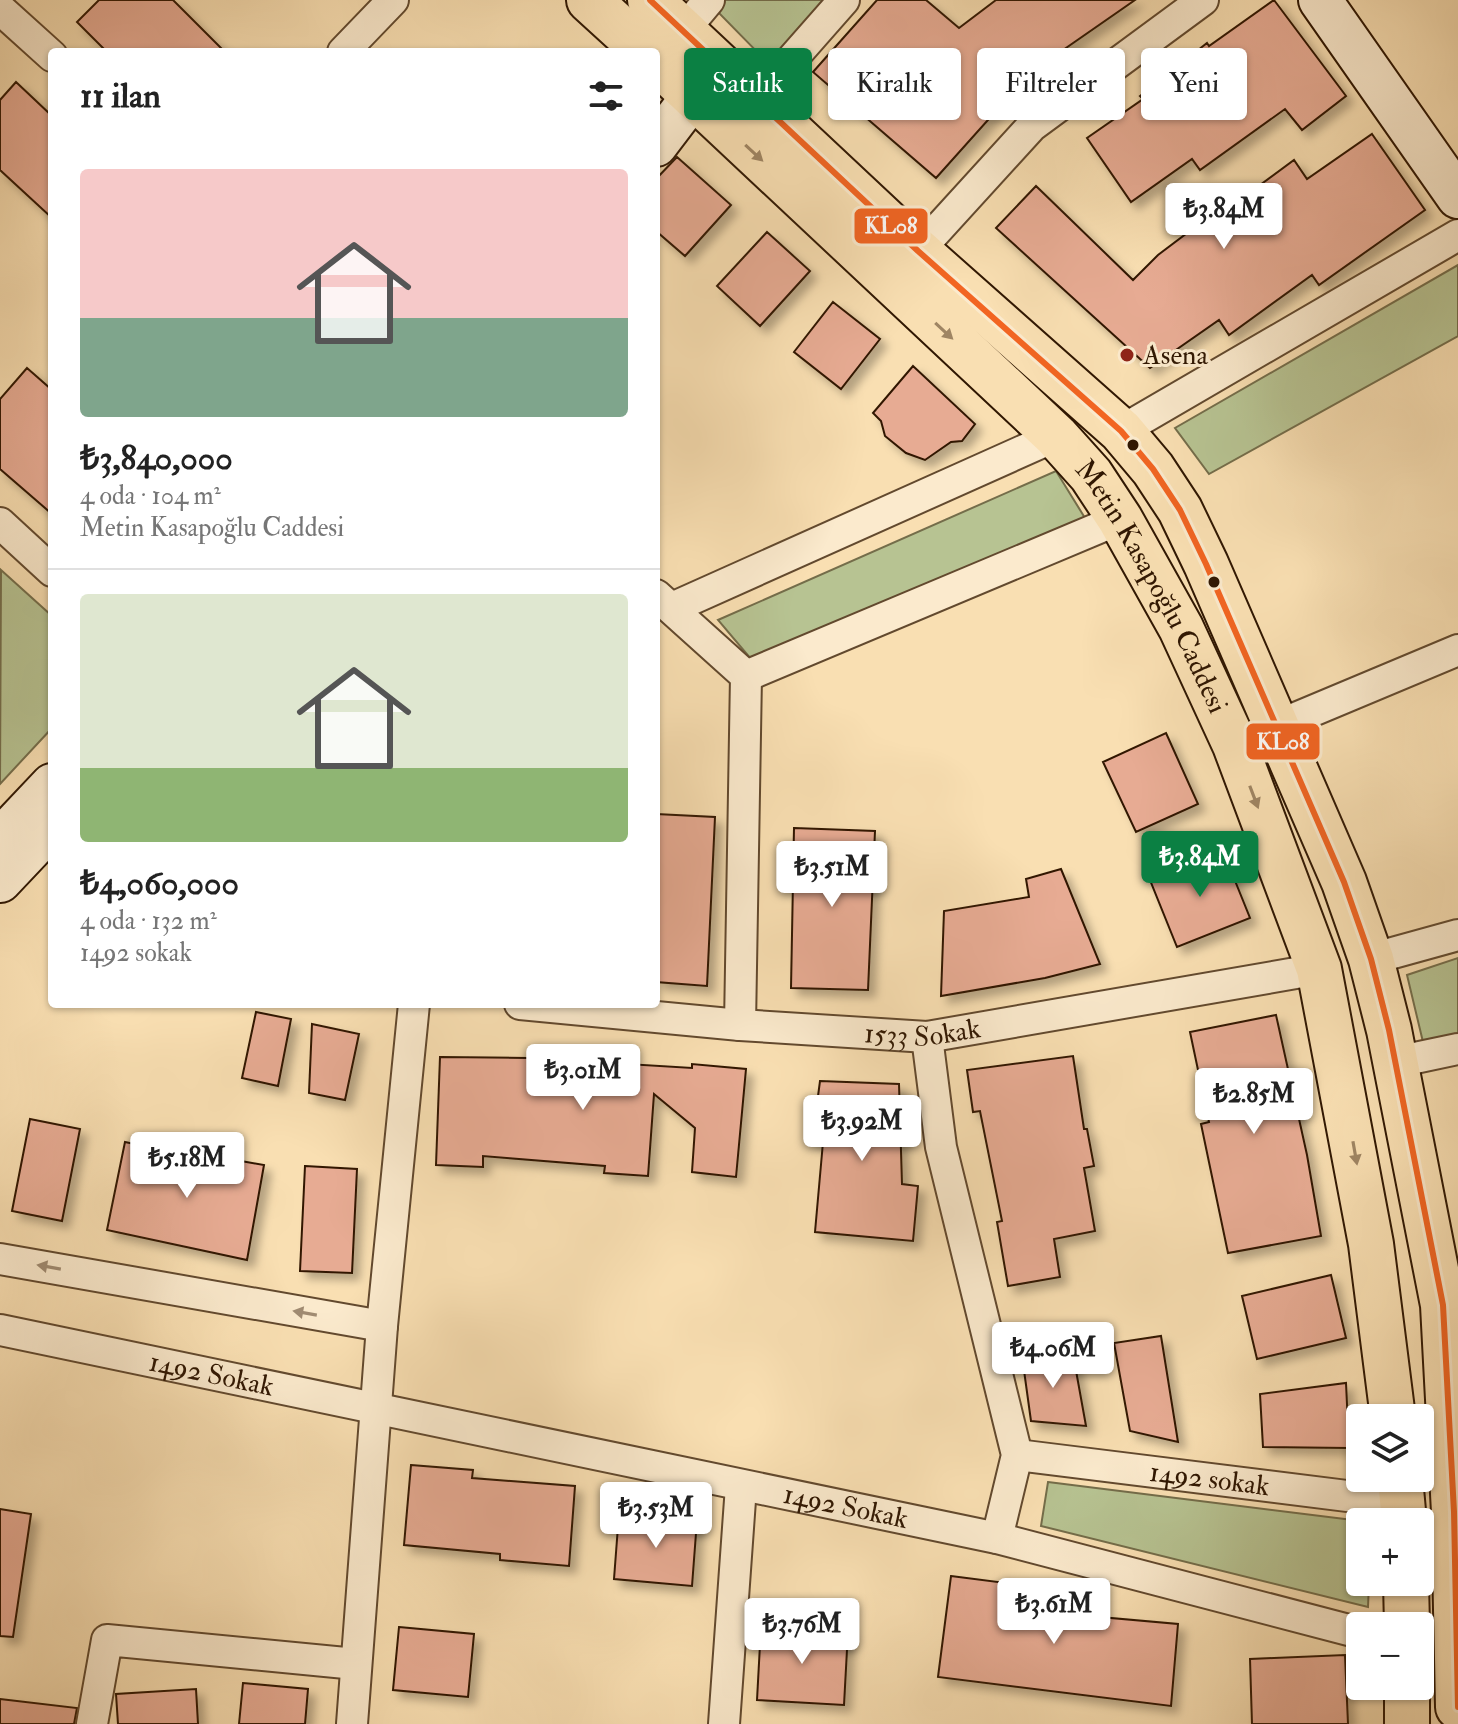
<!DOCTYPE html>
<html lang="tr">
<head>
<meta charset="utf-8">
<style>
	:root { --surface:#fff; --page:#f2f2f2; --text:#222; --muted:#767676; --line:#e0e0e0; --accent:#0b8043 }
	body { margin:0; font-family:"IM FELL Double Pica",serif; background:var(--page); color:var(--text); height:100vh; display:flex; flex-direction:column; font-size:30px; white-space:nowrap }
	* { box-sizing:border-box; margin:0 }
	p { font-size:26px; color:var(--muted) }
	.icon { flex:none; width:44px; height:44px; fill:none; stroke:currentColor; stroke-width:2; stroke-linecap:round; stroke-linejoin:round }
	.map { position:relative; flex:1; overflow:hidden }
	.sheet { position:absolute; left:48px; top:48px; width:612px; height:960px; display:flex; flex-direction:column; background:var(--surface); border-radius:8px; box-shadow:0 2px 6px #0004 }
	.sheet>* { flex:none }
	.hud { position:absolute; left:684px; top:48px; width:654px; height:72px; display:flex; gap:16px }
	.fabs { position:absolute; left:1346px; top:1404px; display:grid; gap:16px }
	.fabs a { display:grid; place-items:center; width:88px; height:88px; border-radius:8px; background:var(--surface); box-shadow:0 2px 6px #0004; font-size:40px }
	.price { position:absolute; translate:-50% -68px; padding:0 18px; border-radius:8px; background:#fff; color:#222; font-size:26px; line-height:52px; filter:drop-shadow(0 2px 4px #0008) }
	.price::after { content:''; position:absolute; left:50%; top:48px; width:24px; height:18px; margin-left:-12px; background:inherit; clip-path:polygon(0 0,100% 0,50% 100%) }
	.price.active { background:var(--accent); color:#fff }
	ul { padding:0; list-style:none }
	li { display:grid; align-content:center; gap:16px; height:424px; padding:0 32px }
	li+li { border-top:2px solid var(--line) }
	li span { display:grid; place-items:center; height:248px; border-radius:8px; color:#555 }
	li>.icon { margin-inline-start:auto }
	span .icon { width:144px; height:144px; fill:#fffc; stroke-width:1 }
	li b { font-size:34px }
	h2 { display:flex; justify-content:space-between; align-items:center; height:96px; padding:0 32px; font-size:34px }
	.tag { padding:0 28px; border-radius:8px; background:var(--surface); box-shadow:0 2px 6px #0004; font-size:28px; line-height:72px }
	.tag.active { background:var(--accent); color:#fff }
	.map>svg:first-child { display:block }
	.green { fill:#b7c392; stroke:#746d4a; stroke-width:2 }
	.building { fill:#e7ab93; stroke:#301702; stroke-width:2; filter:url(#shadow) }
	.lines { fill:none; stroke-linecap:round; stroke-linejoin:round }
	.street-casing { stroke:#62492e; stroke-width:34 }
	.secondary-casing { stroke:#301702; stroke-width:46 }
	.primary-casing { stroke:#301702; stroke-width:48 }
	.street { stroke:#fbeacd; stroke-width:30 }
	.secondary { stroke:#fbeacd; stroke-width:42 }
	.primary { stroke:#f9dfb2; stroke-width:44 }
	.bus-1-casing { stroke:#fbeacd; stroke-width:12 }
	.bus-1 { stroke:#f26522; stroke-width:6 }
	.oneway { fill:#9f8563 }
	.oneway2 { fill:#a08b72 }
	.poi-dot { fill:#8f2418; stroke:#fbeacd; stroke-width:3 }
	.bus-dot { fill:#301702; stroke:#fbeacd; stroke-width:3 }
	.labels { text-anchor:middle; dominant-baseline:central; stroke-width:6; stroke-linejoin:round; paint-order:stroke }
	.poi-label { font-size:28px; fill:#301702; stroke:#fbeacd; text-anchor:start }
	.street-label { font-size:28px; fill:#301702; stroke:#fbeacd }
	.line-badge { stroke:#fbeacd; stroke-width:3 }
	.badge-label { font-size:22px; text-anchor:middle; font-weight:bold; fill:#fff }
</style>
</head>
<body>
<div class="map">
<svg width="1458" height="1724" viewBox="0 0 1458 1724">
	<defs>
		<filter id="shadow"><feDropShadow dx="7" dy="7" stdDeviation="4" flood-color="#0004"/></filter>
	</defs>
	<rect width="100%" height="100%" fill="#f9dfb2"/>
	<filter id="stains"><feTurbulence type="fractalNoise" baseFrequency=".0025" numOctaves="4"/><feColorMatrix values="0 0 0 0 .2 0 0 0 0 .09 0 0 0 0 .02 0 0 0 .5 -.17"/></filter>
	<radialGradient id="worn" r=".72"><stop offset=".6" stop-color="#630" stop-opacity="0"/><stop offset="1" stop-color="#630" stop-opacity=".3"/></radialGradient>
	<path class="green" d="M 722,0 L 824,0 L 768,63 L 715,9 Z
		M 1458,265 L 1458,336 L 1209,474 L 1175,428 Z
		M 1056,471 L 1085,518 L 751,659 L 718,620 Z
		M 1,570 L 52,616 L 52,728 L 0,784 Z
		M 1458,958 L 1458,1035 L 1423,1042 L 1407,975 Z
		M 1048,1482 L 1369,1522 L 1360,1522 L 1360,1582 L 1369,1582 L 1368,1607 L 1041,1526 Z"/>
	<path class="building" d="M 99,0 L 173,0 L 225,52 L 107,52 L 77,22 Z
		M 877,0 L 926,0 L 959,28 L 996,0 L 1135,0 L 1030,73 L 936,178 L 813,72 Z
		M 1274,0 L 1346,96 L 1302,130 L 1285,109 L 1200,170 L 1192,159 L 1131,202 L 1087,138 L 1143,99 L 1140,96 L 1207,43 L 1209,46 Z
		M 16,82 L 52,116 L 52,218 L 0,170 L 0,100 Z
		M 1372,134 L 1425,210 L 1319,285 L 1312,275 L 1229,335 L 1219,320 L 1150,368 L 996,228 L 1036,186 L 1133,280 L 1158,255 L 1219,209 L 1222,213 L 1294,160 L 1307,179 Z
		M 677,157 L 731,205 L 685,256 L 656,231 L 656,179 Z
		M 767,232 L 810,271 L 760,326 L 717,286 Z
		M 833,302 L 880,339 L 841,389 L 794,352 Z
		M 913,366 L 975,424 L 962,441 L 951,442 L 925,460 L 906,453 L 885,436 L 881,421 L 873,413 Z
		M 27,368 L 52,390 L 52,514 L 0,469 L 0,399 Z
		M 1166,733 L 1198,804 L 1136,832 L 1103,762 Z
		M 656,814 L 715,817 L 707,986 L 656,982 Z
		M 794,828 L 875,831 L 868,990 L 791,988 Z
		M 1223,851 L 1250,918 L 1177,947 L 1150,880 Z
		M 1061,869 L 1100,964 L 1045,978 L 941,996 L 944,911 L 1029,897 L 1026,879 Z
		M 256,1012 L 291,1019 L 278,1086 L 242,1078 Z
		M 1276,1015 L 1307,1155 L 1321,1236 L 1228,1253 L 1201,1124 L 1209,1122 L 1190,1032 Z
		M 312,1024 L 359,1034 L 345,1100 L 309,1093 Z
		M 1073,1056 L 1084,1129 L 1087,1129 L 1094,1166 L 1084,1168 L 1095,1231 L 1054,1239 L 1060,1277 L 1008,1286 L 997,1222 L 1002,1221 L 980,1111 L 973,1112 L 967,1070 Z
		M 440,1057 L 528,1058 L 692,1068 L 692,1064 L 746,1069 L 736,1177 L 692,1172 L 695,1128 L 654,1094 L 648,1176 L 604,1173 L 605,1166 L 483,1156 L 483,1167 L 436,1165 Z
		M 820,1081 L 899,1084 L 902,1184 L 918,1186 L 913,1241 L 815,1232 L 823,1142 L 812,1141 Z
		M 30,1119 L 80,1129 L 62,1221 L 12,1211 Z
		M 125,1142 L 206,1159 L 207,1155 L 264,1165 L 247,1260 L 107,1230 Z
		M 305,1166 L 357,1169 L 352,1273 L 300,1271 Z
		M 1331,1275 L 1346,1338 L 1257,1359 L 1242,1296 Z
		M 1161,1336 L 1178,1442 L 1130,1431 L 1114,1343 Z
		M 1073,1354 L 1086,1426 L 1031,1421 L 1022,1356 Z
		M 1346,1383 L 1349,1448 L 1263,1447 L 1260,1394 Z
		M 411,1465 L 473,1470 L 472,1478 L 575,1486 L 569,1566 L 500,1560 L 500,1554 L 404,1545 Z
		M 0,1509 L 31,1514 L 13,1637 L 0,1636 Z
		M 619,1513 L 697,1520 L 692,1586 L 614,1579 Z
		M 951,1576 L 1006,1583 L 1004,1595 L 1090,1603 L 1089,1616 L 1178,1624 L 1171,1706 L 938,1677 Z
		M 761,1626 L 848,1631 L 844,1705 L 757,1700 Z
		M 399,1627 L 474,1634 L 468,1697 L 393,1690 Z
		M 1345,1655 L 1348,1724 L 1252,1724 L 1250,1659 Z
		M 243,1683 L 308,1689 L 305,1724 L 239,1724 Z
		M 196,1689 L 198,1724 L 118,1724 L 116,1694 Z
		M 0,1699 L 77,1708 L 74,1724 L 0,1724 Z"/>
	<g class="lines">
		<g class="street-casing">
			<g id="street">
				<path d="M 0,9 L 52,56"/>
				<path d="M 683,31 L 709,0"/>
				<path d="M 343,52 L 393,0"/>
				<path d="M 756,100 L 844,0"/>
				<path d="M 918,251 L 1032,126 L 1203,0"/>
				<path d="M 1121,431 L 1458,235"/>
				<path d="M 0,523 L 52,571"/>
				<path d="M 656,595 L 746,676 L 740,1025"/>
				<path d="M 672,608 L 1056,436"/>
				<path d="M 746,676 L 1120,519"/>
				<path d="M 1279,725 L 1458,650"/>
				<path d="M 1371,959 L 1458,935"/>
				<path id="s1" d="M 520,1004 L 740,1025 L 927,1037 L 1319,969"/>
				<path d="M 927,1037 L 941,1147 L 1017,1455 L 997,1538"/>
				<path d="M 1396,1062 L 1458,1049"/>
				<path d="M 0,1259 L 382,1326"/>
				<path id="s2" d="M 0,1330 L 997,1538 L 1360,1633"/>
				<path id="s3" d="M 1017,1455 L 1403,1503"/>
				<path d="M 92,1724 L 107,1640 L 356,1664"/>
				<path d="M 352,1724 L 382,1326 L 414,1004"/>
				<path d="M 724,1724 L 741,1486"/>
			</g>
		</g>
		<g class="secondary-casing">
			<path id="secondary" d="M 1320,0 L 1458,197
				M 656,145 L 713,70
				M 0,840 L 52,785
				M 0,881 L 52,826"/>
		</g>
		<g class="primary-casing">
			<g id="primary">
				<path d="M 589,0 L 646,52"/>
				<path d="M 650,0 L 918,251 L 1121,431 L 1153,469 L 1180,510 L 1206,564 L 1344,882 L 1371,959 L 1389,1030 L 1443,1305 L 1454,1512 L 1458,1707"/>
				<path id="s4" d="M 656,61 L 1056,436 L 1091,475 L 1120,519 L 1181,628 L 1235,745 L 1319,969 L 1371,1244 L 1393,1418"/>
				<path d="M 1400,1478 L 1404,1522"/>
				<path d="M 1406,1582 L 1407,1626"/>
				<path d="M 1407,1724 L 1407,1686"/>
			</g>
		</g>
		<use href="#street" class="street"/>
		<use href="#secondary" class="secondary"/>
		<use href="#primary" class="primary"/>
		<g class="bus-1-casing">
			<path id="bus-1" d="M 650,0 L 918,251 L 1121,431 L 1153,469 L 1180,510 L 1206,564 L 1344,882 L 1371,959 L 1389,1030 L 1443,1305 L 1454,1512 L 1458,1707"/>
		</g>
		<use href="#bus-1" class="bus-1"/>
	</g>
	<defs><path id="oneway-solid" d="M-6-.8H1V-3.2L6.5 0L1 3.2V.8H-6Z" transform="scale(2)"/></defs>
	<g class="oneway">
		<use href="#oneway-solid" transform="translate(754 153) rotate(43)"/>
		<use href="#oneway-solid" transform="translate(944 331) rotate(43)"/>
		<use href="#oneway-solid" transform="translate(1254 797) rotate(69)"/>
		<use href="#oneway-solid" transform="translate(1355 1153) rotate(80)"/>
	</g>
	<g class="oneway2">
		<use href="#oneway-solid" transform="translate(49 1267) rotate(-170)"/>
		<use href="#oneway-solid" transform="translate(305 1313) rotate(-170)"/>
	</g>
	<circle class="poi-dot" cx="1127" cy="355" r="8"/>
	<g class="bus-dot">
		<circle cx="1133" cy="445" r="7"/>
		<circle cx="1214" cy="582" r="7"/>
	</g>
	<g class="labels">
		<g class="poi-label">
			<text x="1143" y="355">Asena</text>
		</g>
		<g class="street-label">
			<text stroke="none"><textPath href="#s4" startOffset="728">Metin Kasapoğlu Caddesi</textPath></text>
			<text stroke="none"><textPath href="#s1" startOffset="404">1533 Sokak</textPath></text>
			<text stroke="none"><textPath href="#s2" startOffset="216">1492 Sokak</textPath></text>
			<text stroke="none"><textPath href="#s3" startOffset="194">1492 sokak</textPath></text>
			<text stroke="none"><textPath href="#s2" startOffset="864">1492 Sokak</textPath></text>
		</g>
	</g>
	<g class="line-badge">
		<rect x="853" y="207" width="76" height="38" rx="8" fill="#f26522"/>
		<rect x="1245" y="722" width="76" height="39" rx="8" fill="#f26522"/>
	</g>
	<g class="badge-label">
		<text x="891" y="233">KL08</text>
		<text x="1283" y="749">KL08</text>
	</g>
	<rect width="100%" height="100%" filter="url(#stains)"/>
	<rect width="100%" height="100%" fill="url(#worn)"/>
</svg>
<div class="fabs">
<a><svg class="icon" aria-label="layers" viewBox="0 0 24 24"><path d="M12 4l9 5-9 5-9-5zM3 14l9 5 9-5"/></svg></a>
<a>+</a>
<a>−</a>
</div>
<b class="price" style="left:1224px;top:251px">₺3.84M</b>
<b class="price active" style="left:1200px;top:899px">₺3.84M</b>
<b class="price" style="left:832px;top:909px">₺3.51M</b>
<b class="price" style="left:583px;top:1112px">₺3.01M</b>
<b class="price" style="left:1254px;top:1136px">₺2.85M</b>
<b class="price" style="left:862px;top:1163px">₺3.92M</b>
<b class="price" style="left:187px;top:1200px">₺5.18M</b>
<b class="price" style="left:1053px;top:1390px">₺4.06M</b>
<b class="price" style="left:656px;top:1550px">₺3.53M</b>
<b class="price" style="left:1054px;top:1646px">₺3.61M</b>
<b class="price" style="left:802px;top:1666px">₺3.76M</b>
<div class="hud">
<a class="tag active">Satılık</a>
<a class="tag">Kiralık</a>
<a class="tag">Filtreler</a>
<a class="tag">Yeni</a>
</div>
<section class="sheet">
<h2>11 ilan<svg class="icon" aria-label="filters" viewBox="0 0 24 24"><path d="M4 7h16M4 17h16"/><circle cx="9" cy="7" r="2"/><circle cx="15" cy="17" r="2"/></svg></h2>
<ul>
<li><span style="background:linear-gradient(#f6c9c9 60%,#7fa58c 0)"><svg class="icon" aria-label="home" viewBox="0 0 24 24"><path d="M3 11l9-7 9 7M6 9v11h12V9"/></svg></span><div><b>₺3,840,000</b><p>4 oda · 104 m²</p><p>Metin Kasapoğlu Caddesi</p></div></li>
<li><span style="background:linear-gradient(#dfe7d0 70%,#8fb573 0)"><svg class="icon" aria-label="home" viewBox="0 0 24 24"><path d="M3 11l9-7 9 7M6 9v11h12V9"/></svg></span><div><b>₺4,060,000</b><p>4 oda · 132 m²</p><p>1492 sokak</p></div></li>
</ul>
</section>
</div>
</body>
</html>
